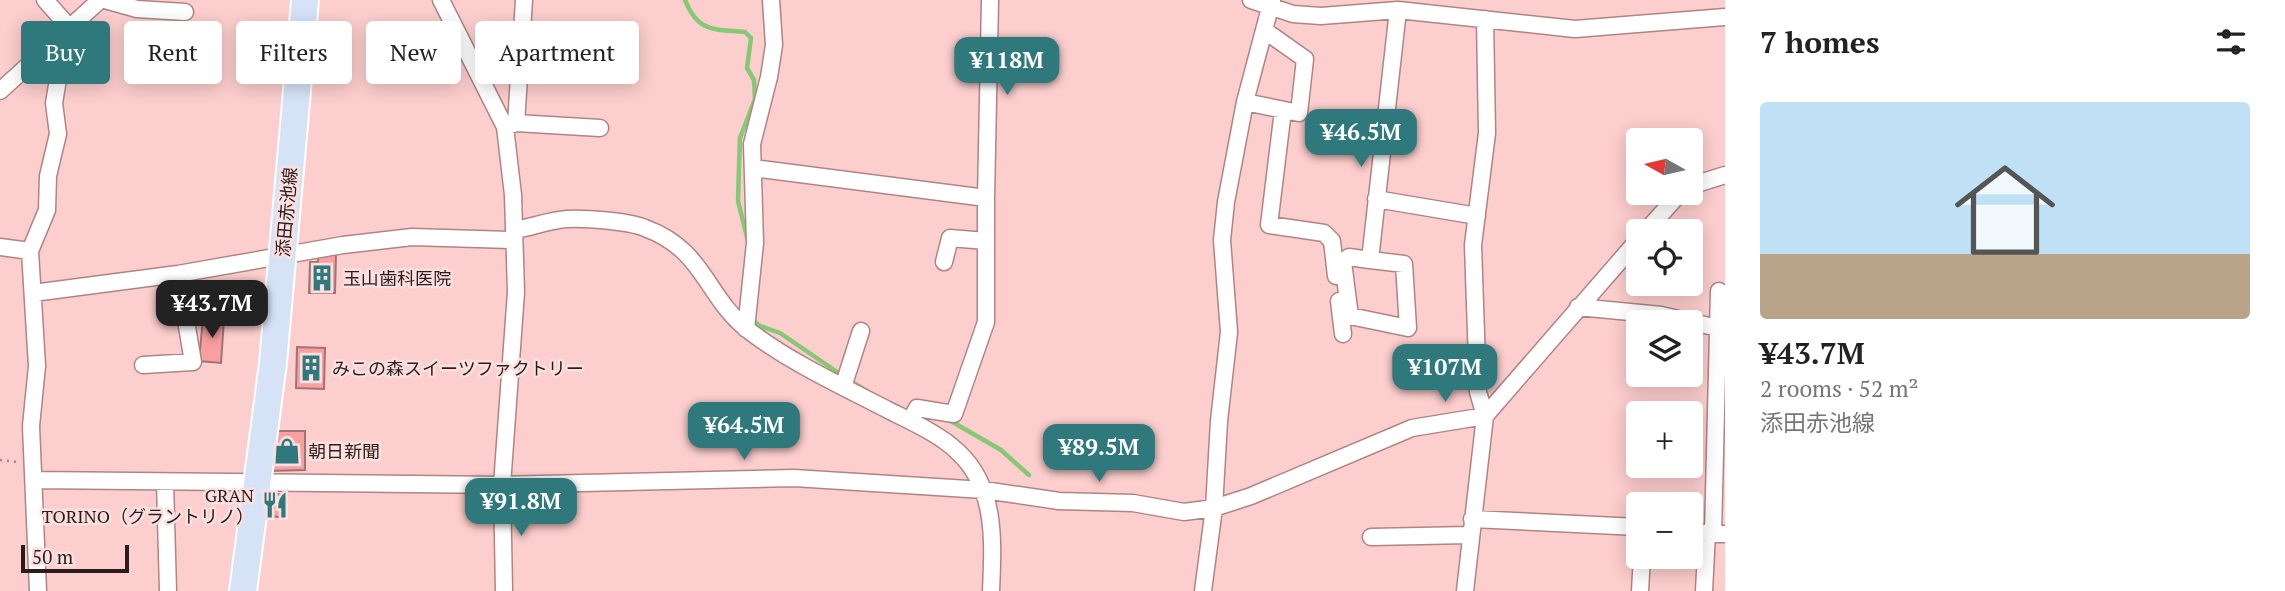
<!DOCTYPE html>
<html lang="en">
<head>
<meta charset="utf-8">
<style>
	:root { --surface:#fff; --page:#f2f2f2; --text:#222; --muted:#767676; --line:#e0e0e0; --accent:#2f797c }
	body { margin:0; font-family:"PT Serif","Noto Sans JP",serif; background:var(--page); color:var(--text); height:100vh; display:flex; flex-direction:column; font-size:26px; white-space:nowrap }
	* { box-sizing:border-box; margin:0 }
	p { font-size:23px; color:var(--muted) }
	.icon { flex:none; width:38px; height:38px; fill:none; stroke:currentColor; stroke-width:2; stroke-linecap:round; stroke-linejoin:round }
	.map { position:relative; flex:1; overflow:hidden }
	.side { display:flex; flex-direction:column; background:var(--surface); width:560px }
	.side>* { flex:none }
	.banner { position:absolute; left:21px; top:21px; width:665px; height:63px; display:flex; gap:14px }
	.needle { width:46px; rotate:278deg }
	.fabs { position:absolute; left:1626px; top:128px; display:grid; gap:14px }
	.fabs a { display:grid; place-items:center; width:77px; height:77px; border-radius:7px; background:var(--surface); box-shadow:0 4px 18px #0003; font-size:35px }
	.scale { position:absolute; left:21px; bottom:18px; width:108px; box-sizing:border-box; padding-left:7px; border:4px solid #2b1b1b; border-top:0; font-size:19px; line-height:24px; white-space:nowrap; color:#2b1b1b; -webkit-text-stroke:5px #fce0e0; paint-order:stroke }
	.price { position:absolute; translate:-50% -60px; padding:0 16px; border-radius:14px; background:var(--accent); color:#fff; font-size:23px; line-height:46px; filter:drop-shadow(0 2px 4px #0008) }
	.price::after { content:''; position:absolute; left:50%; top:42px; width:21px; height:16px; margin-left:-10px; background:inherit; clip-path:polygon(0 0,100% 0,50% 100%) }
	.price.active { background:#222; color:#fff }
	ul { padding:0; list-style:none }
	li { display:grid; align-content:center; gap:14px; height:371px; padding:0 35px }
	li+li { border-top:2px solid var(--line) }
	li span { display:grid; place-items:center; height:217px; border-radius:7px; color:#555 }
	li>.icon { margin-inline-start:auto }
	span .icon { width:126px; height:126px; fill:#fffc; stroke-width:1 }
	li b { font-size:30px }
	h2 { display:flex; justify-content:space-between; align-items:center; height:84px; padding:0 35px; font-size:30px }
	.chip { padding:0 24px; border-radius:7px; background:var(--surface); box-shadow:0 4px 18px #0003; font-size:24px; line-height:63px }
	.chip.active { background:var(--accent); color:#fff }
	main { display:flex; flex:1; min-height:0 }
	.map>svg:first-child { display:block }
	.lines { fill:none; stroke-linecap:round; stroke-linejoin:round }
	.stream { stroke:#85c974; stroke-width:4.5 }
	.building { fill:#f99fa0; stroke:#9e7575; stroke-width:2 }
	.minor-casing { stroke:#af8584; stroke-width:19 }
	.primary-casing { stroke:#fff; stroke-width:30 }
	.path { stroke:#a78585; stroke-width:2.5; stroke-dasharray:2 5; stroke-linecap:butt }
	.minor { stroke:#fff; stroke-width:16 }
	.primary { stroke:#d6e3f7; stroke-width:26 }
	.labels { text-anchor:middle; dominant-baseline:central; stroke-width:5; stroke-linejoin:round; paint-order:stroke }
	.street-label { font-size:18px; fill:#2b1b1b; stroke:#fce0e0 }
	.poi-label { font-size:18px; fill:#2b1b1b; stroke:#fce0e0; text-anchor:start }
</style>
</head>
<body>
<main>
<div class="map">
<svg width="1725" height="591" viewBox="0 0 1725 591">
	<rect width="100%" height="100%" fill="#fccecd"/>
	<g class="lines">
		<path class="stream" d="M 685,0 C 698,33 714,29 745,32 L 751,38 L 747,68 L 754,80 L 755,99 L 740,138 L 739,166 L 738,201 L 748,241
			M 750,318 L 760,326 L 780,333 L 843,376
			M 850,381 L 867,391
			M 949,420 L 1001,450 L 1029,475"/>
	</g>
	<path class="building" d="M 318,254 L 336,254 L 335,293 L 309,293 L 310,262 L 318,262 Z
		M 203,318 L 224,319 L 221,363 L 199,361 Z
		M 297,347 L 325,348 L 324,389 L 296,388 Z
		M 269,431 L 305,431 L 305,470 L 269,471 Z
		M 266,493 L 284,495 L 286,518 L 263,515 Z"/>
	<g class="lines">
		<g class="minor-casing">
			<path id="minor" d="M 45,0 L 70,28
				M 105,0 L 137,9 L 185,12
				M 441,0 L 505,127 L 513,195 L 516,292 L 502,485 L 504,591
				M 1251,0 L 1293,14 L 1321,16 L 1398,10 L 1575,29 L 1725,17
				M 0,91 L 100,0
				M 1245,102 L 1299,113 L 1305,59 L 1264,30
				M 1283,110 L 1269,225 L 1324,233 L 1332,241 L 1336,276
				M 516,123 L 600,128
				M 505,127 L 516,123 L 524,0
				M 753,168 L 986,198 L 986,322 L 954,414 L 917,408 L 910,421
				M 1690,186 L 1725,175
				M 986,198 L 990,0
				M 1376,199 L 1477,216
				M 515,230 C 532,227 550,220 567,219 C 584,218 629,221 645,228 C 705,250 705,296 748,330 C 791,363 842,386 890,411 C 912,422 941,435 958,452 C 997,488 993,543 991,591
				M 1646,231 L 1681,192
				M 0,247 L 30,251
				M 1370,260 L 1349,257 L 1343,262 L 1350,316 L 1408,328 L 1404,264 L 1370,260 L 1398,10
				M 944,262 L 950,238 L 986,241
				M 33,293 L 178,274 L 343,245 L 412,237 L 514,240
				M 1339,301 L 1343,334
				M 1578,307 L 1661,315 L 1718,328
				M 746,329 L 755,243 L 752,144 L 769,77 L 774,45 L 771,0
				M 143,365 L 193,362 L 178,274
				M 843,387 L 861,331
				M 34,480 L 502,485 L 794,478 L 984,490 L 1059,501 L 1133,503 L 1184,512 L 1214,508 L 1251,496 L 1412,428 L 1485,416 L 1638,240
				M 165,482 L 168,591
				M 1472,519 L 1638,527
				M 1690,532 L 1725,534
				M 1713,533 L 1719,291
				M 1371,537 L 1470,535
				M 38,591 L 31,426 L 37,366 L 30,251 L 47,210 L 48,176 L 58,134 L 54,103 L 66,32
				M 1203,591 L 1214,508 L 1219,421 L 1229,332 L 1222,240 L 1226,202 L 1245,102 L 1272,0
				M 1465,591 L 1485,416 L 1478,392 L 1473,245 L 1487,133 L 1485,19
				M 1640,591 L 1642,556
				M 1704,591 L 1707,533"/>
		</g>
		<g class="primary-casing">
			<path id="primary" d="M 243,591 L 273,363 L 305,0"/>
		</g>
		<path class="path" d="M 0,460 L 18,462"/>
		<use href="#minor" class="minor"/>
		<use href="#primary" class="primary"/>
	</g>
	<defs>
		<g id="building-bare" transform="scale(2.1)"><path d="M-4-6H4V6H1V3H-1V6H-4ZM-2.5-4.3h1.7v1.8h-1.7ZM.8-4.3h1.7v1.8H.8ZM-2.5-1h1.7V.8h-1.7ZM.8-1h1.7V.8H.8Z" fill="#2f797c" stroke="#fce0e0" stroke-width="2.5" paint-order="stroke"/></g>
		<g id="shop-bare" transform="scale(2.1)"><path d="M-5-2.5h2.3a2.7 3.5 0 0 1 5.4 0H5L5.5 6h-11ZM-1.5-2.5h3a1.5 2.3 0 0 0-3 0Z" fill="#2f797c" stroke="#fce0e0" stroke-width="2.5" paint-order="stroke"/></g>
		<g id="restaurant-bare" transform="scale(2.1)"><path d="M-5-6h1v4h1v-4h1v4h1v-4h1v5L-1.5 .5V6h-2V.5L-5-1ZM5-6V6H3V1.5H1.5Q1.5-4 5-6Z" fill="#2f797c" stroke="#fce0e0" stroke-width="2.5" paint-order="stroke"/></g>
	</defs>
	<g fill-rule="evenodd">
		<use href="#building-bare" x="322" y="278"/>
		<use href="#building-bare" x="311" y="368"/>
		<use href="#shop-bare" x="287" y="451"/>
		<use href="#restaurant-bare" x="275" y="505"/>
	</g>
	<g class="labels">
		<g class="street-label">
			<text transform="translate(286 212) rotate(-85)">添田赤池線</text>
		</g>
		<g class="poi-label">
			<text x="343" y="278">玉山歯科医院</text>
			<text x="332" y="368">みこの森スイーツファクトリー</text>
			<text x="308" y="451">朝日新聞</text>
			<text x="254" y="495" text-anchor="end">GRAN<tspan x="254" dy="21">TORINO（グラントリノ）</tspan></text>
		</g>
	</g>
</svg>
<div class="fabs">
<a><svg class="needle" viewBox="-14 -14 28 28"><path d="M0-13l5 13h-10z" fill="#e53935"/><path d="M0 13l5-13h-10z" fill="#767676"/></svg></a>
<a><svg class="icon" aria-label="locate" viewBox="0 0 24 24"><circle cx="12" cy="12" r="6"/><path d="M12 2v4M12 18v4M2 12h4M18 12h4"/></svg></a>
<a><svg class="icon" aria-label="layers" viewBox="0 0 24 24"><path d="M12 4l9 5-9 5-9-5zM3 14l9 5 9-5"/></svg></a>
<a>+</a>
<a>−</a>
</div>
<div class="scale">50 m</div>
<b class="price" style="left:1007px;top:97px">¥118M</b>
<b class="price" style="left:1361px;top:169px">¥46.5M</b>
<b class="price active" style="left:212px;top:340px">¥43.7M</b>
<b class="price" style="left:1445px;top:404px">¥107M</b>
<b class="price" style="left:744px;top:462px">¥64.5M</b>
<b class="price" style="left:1099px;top:484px">¥89.5M</b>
<b class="price" style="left:521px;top:538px">¥91.8M</b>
<div class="banner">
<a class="chip active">Buy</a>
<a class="chip">Rent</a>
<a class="chip">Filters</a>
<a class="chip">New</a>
<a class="chip">Apartment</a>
</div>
</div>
<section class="side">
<h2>7 homes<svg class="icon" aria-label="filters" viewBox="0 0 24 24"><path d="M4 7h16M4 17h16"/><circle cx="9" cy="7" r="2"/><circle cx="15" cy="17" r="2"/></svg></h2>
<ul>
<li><span style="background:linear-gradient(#bfe0f5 70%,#b9a48a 0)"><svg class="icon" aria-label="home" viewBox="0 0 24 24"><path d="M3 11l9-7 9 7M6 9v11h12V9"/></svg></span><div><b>¥43.7M</b><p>2 rooms · 52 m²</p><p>添田赤池線</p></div></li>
</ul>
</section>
</main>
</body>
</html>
